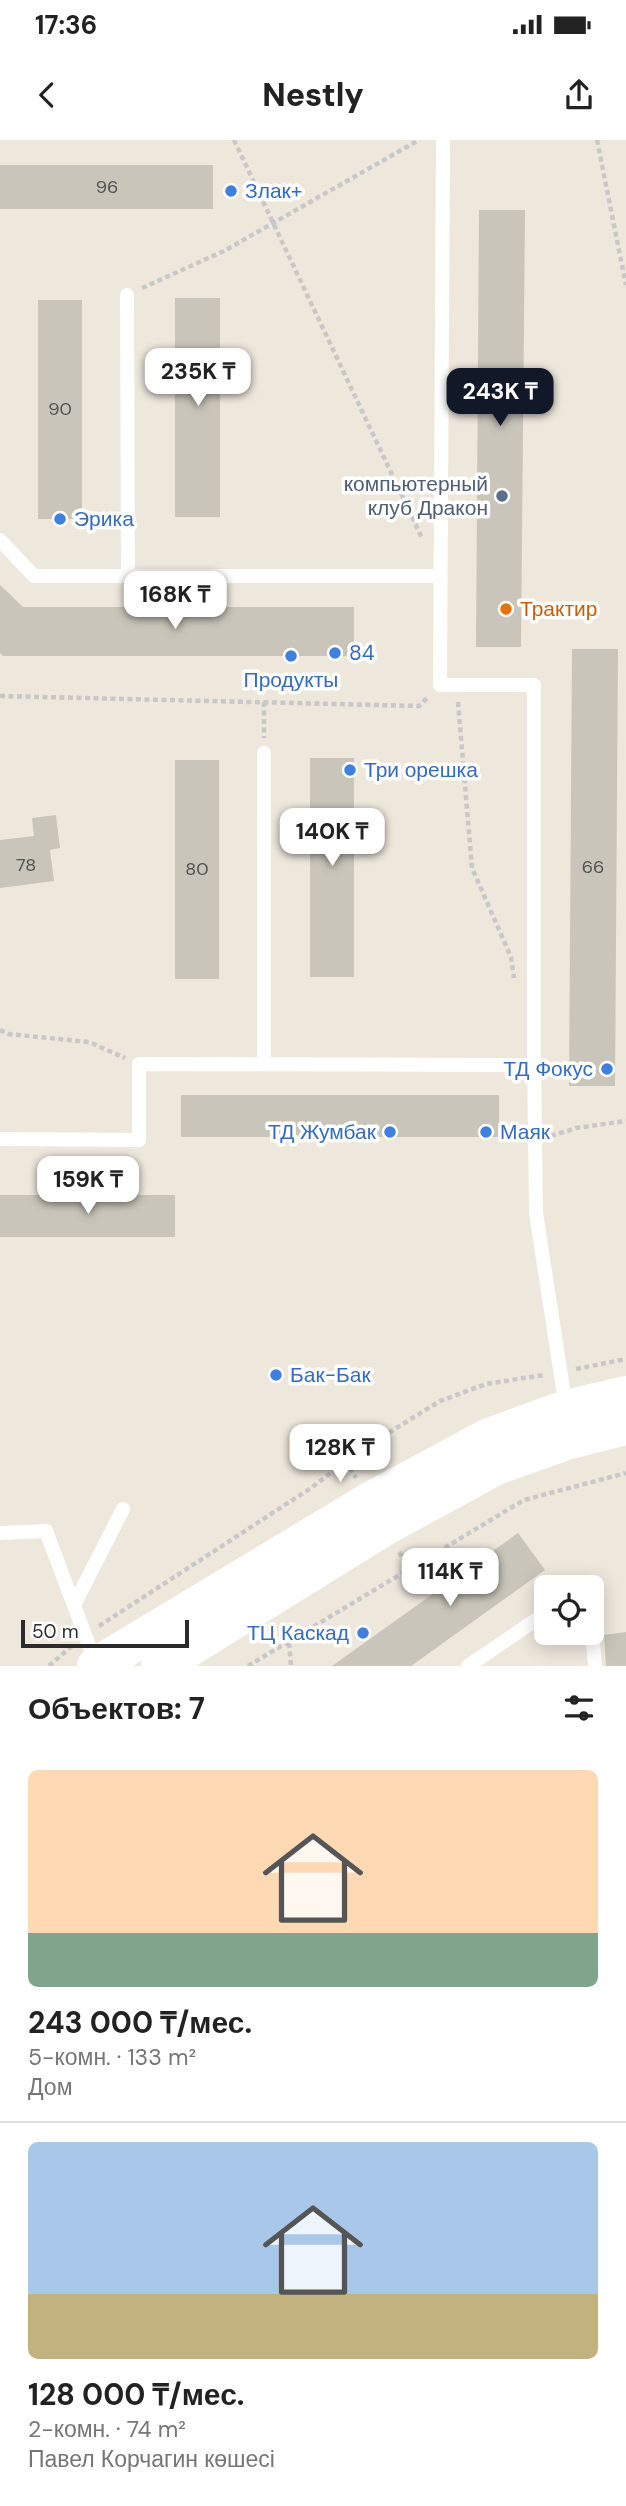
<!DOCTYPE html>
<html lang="ru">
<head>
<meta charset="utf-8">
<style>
	:root { --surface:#fff; --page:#f6f6f6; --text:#222; --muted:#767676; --line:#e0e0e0; --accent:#111827 }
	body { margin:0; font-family:"DM Sans",sans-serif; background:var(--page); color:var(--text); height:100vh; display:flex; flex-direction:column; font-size:26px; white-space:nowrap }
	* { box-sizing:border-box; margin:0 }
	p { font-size:23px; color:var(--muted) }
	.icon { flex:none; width:38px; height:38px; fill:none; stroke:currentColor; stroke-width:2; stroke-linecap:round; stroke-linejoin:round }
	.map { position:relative; height:1526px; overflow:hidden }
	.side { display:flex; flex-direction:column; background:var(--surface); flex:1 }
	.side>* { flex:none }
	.buttons { position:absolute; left:534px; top:1435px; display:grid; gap:14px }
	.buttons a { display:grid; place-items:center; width:70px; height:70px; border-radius:10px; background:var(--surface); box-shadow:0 4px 18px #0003; font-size:35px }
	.scale { position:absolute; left:21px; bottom:18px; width:168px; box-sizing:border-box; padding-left:7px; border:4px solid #2b2b2b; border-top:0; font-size:19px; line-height:24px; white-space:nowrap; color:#2b2b2b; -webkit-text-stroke:5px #fff; paint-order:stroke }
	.price { position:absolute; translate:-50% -60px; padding:0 16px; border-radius:14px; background:#fff; color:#222; font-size:23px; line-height:46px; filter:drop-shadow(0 2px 4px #0008) }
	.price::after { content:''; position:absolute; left:50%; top:42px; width:21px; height:16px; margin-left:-10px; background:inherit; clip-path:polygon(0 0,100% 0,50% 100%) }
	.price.current { background:var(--accent); color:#fff }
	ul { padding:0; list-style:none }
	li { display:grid; align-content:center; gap:14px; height:371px; padding:0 28px }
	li+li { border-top:2px solid var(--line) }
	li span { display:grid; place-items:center; height:217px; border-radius:10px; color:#555 }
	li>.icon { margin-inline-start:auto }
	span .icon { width:126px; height:126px; fill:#fffc; stroke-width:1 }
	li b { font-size:30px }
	h2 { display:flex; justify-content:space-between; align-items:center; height:84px; padding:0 28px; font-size:30px }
	.status { display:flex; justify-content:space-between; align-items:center; height:49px; padding:0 35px; background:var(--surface); direction:ltr }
	.status svg { height:19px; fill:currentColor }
	header { display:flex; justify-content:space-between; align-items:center; height:91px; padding:0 28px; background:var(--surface); font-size:32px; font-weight:800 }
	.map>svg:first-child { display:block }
	.building { fill:#c9c5ba }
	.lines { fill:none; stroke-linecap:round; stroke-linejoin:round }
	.path { stroke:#c8c8c8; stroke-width:4.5; stroke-dasharray:5 3.5; stroke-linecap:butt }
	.lane { stroke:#fff; stroke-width:14 }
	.secondary { stroke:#fff; stroke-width:38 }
	.shop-dot { fill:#3f7fe0; stroke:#fff; stroke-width:2.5 }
	.service-dot { fill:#5c6f8a; stroke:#fff; stroke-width:2.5 }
	.food-dot { fill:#e8710a; stroke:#fff; stroke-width:2.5 }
	.labels { text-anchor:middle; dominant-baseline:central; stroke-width:7; stroke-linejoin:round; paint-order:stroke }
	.number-label { font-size:18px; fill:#52524f }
	.shop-label { font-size:21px; fill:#366cbe; stroke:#fff; text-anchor:start }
	.service-label { font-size:21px; fill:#4e5e75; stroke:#fff; text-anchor:end }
	.food-label { font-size:21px; fill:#c56008; stroke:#fff; text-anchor:start }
</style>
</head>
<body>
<div class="status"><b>17:36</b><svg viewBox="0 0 49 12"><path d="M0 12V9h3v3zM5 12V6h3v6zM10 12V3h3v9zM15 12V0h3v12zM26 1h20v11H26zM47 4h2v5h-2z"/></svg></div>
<header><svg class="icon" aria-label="back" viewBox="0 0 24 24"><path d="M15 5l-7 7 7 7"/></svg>Nestly<svg class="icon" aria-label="share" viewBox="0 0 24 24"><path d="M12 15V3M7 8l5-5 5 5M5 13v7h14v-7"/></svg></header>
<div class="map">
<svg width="626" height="1526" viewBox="0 0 626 1526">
	<rect width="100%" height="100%" fill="#eee7dc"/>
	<path class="building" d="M 0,25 L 213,25 L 213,69 L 0,69 Z
		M 479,70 L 525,70 L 521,507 L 476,507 Z
		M 175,158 L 220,158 L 220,377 L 175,377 Z
		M 38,160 L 82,160 L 82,379 L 38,379 Z
		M 0,445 L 23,467 L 354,467 L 354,516 L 3,516 L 0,513 Z
		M 572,509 L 618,509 L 615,946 L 569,946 Z
		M 310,618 L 354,618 L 354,837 L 310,837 Z
		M 175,620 L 219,620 L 219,839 L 175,839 Z
		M 56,675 L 60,708 L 50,710 L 54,741 L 0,748 L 0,700 L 34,696 L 32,678 Z
		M 181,955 L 499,955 L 499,997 L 181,997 Z
		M 0,1055 L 175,1055 L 175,1097 L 0,1097 Z
		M 518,1393 L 545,1430 L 411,1526 L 332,1526 Z
		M 626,1492 L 626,1526 L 606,1526 L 604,1495 Z"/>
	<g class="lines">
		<path class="path" d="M 234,0 L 422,398
			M 597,0 L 626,145
			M 142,148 L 224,111 L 419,0
			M 0,556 L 419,566 L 429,556
			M 264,562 L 264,598
			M 458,562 L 472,728 L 511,817 L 514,838
			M 0,890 L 8,894 L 89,902 L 125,918
			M 551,996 L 576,988 L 626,981
			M 576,1229 L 626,1219
			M 346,1320 L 356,1338
			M 399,1412 L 410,1429
			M 99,1486 L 311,1348 L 364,1308 L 440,1261 L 486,1244 L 544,1235
			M 289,1503 L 291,1526
			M 49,1526 L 72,1506
			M 248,1526 L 524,1360 L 626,1333"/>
		<path class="lane" d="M 127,155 L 128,436
			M 0,400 L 34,436 L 440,436
			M 534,916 L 536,1073 L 566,1268
			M 264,924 L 264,613
			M 0,999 L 139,1000 L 139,924 L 534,925 L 534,545 L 440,545 L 443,0
			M 0,1393 L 46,1391 L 96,1524
			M 583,1447 L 587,1444 L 587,1447
			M 75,1463 L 123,1369
			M 592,1490 L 595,1526
			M 468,1526 L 546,1473"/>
		<path class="secondary" d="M 96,1526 L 370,1361 L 489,1297 L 566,1269 L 626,1255
			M 160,1526 L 384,1387 L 496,1326 L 566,1301 L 626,1286"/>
	</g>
	<g class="shop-dot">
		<circle cx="231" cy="51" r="7"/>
		<circle cx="60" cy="379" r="7"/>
		<circle cx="335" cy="513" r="7"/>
		<circle cx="291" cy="516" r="7"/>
		<circle cx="350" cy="630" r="7"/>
		<circle cx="607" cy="929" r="7"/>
		<circle cx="390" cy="992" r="7"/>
		<circle cx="486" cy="992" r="7"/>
		<circle cx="276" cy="1235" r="7"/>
		<circle cx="363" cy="1493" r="7"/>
	</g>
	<circle class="service-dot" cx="502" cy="356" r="7"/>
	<circle class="food-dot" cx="506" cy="469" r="7"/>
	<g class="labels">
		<g class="number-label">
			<text x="107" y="47">96</text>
			<text x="60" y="269">90</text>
			<text x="26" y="725">78</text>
			<text x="593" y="727">66</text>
			<text x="197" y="729">80</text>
		</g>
		<g class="shop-label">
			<text x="245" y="51">Злак+</text>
			<text x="74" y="379">Эрика</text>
			<text x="349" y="513">84</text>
			<text x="291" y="540" text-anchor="middle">Продукты</text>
			<text x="364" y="630">Три орешка</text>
			<text x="593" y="929" text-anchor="end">ТД Фокус</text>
			<text x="376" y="992" text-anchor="end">ТД Жумбак</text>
			<text x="500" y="992">Маяк</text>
			<text x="290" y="1235">Бак-Бак</text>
			<text x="349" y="1493" text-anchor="end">ТЦ Каскад</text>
		</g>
		<g class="service-label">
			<text x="488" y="344">компьютерный<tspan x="488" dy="24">клуб Дракон</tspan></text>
		</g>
		<g class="food-label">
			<text x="520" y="469">Трактир</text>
		</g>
	</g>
</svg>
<div class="buttons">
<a><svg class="icon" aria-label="locate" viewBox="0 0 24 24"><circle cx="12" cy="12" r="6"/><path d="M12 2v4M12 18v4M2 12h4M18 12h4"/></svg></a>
</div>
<div class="scale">50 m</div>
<b class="price" style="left:198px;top:268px">235K ₸</b>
<b class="price current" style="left:500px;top:288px">243K ₸</b>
<b class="price" style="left:175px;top:491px">168K ₸</b>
<b class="price" style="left:332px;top:728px">140K ₸</b>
<b class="price" style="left:88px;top:1076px">159K ₸</b>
<b class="price" style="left:340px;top:1344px">128K ₸</b>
<b class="price" style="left:450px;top:1468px">114K ₸</b>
</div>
<section class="side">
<h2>Объектов: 7<svg class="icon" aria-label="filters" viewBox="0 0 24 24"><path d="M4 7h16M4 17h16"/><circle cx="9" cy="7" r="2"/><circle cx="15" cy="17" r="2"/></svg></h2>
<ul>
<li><span style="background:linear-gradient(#ffd9b3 75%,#7fa58c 0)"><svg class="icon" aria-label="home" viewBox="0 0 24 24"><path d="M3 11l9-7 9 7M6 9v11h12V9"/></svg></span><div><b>243 000 ₸/мес.</b><p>5-комн. · 133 m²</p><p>Дом</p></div></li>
<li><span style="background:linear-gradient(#a9c7e8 70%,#c2b280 0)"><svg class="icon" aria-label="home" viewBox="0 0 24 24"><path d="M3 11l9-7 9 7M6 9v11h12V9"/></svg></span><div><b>128 000 ₸/мес.</b><p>2-комн. · 74 m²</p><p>Павел Корчагин көшесі</p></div></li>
</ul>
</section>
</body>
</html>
